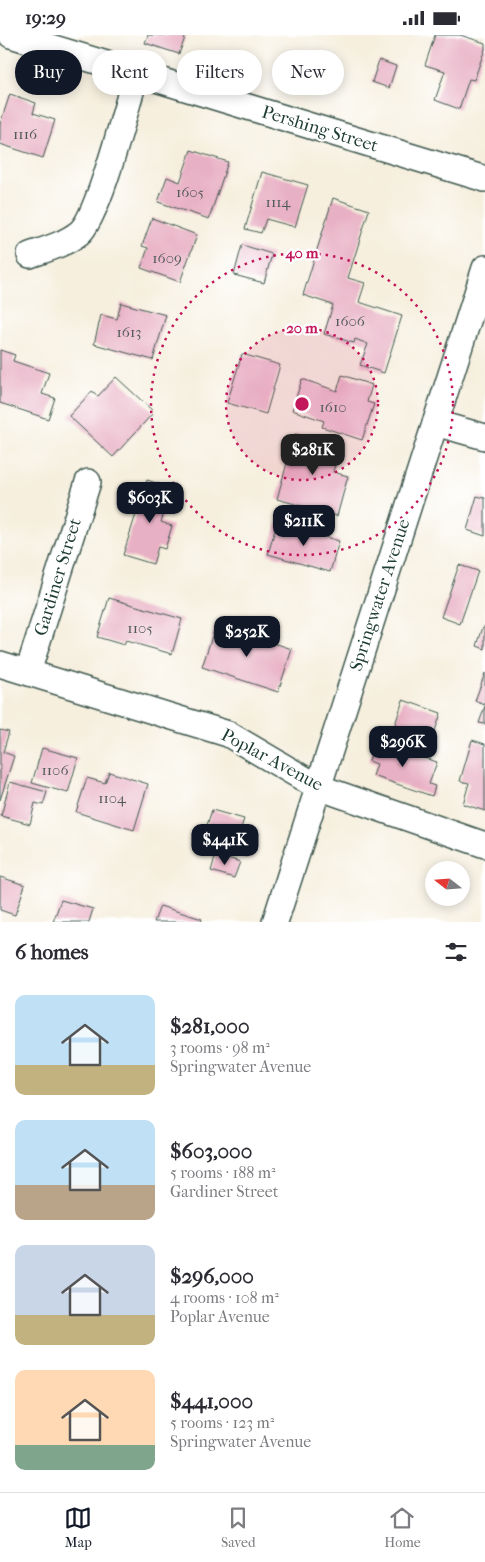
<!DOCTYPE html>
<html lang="en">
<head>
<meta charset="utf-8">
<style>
	:root { --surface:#fff; --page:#f7f7f7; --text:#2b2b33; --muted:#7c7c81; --line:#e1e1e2; --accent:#111827 }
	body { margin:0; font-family:"IM FELL French Canon",serif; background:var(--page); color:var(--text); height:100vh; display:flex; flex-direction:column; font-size:19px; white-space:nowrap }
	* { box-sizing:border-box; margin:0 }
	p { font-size:16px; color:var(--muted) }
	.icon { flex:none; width:28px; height:28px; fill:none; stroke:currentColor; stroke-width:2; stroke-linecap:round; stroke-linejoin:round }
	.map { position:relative; height:887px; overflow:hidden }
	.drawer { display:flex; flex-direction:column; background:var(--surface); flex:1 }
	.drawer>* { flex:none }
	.banner { position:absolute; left:15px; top:15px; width:455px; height:45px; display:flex; gap:10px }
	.needle { width:32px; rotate:287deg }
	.fabs { position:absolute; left:425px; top:826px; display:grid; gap:10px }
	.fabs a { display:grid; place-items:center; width:45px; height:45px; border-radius:50%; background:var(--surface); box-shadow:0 2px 12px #0003; font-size:25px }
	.price { position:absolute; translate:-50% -42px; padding:0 11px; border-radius:10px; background:var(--accent); color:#fff; font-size:16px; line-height:32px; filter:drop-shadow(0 1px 2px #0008) }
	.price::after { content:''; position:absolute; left:50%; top:30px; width:15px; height:11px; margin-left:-8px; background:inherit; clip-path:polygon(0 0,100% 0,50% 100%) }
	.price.on { background:#222; color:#fff }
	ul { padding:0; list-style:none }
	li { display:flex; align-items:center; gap:15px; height:125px; padding:0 15px }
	li span { display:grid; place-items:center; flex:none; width:140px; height:100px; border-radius:10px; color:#555 }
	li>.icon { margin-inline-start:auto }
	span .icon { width:60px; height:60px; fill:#fffc; stroke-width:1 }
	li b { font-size:21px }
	h2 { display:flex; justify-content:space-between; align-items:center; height:60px; padding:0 15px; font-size:21px }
	.pill { padding:0 18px; border-radius:22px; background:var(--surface); box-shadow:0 2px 12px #0003; font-size:18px; line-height:45px }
	.pill.on { background:var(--accent); color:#fff }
	.status { display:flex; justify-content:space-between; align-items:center; height:35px; padding:0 25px; background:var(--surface); direction:ltr }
	.status svg { height:14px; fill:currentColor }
	.tab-bar { display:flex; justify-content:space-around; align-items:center; height:70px; border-top:1px solid var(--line); background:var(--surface); font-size:14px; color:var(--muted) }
	.tab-bar a { display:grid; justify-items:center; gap:2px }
	.tab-bar .on { color:var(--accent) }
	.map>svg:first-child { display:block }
	.building { fill:#e8b0c4 }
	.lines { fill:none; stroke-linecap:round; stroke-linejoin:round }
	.minor-casing { stroke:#3f584e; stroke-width:28 }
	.minor { stroke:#fff; stroke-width:25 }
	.ring { fill:none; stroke:#c2185b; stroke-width:2.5; stroke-dasharray:2.5 5 }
	.labels { text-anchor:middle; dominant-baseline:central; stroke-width:4.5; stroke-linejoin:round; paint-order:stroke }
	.number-label { font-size:15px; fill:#515a58 }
	.street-label { font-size:18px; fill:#1f3d34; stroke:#fff }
	.centre { fill:#c2185b; stroke:#fff; stroke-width:2.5 }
	.ring-label { font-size:15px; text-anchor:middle; font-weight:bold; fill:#c2185b; stroke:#fff; stroke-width:4.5; stroke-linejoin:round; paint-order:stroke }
</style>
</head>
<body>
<div class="status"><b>19:29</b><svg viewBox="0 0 49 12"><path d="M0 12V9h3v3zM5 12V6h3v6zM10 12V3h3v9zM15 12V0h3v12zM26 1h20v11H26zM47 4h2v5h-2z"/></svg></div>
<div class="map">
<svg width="485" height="887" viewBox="0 0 485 887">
	<rect width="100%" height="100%" fill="#fff"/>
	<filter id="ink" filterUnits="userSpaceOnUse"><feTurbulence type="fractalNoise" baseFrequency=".02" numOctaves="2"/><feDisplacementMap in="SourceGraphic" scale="10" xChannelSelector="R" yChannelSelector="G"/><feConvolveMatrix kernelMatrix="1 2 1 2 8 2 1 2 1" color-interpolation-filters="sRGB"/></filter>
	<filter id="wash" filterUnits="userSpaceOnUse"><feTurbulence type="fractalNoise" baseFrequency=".0096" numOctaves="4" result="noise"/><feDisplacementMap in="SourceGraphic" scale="20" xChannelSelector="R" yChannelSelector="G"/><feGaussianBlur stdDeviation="1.12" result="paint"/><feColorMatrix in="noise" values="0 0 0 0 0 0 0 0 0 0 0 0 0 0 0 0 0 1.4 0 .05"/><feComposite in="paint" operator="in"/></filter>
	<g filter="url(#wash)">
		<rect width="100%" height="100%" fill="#f6efde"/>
		<g id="blocks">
			<path class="building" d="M 148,0 L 186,0 L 179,19 L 145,8 Z
				M 435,0 L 460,0 L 485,8 L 485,14 L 474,45 L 469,44 L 459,74 L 435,65 L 445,36 L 425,30 Z
				M 379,25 L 396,31 L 389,53 L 372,47 Z
				M 10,59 L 36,68 L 33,78 L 55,85 L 43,123 L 0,109 L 0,89 Z
				M 191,115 L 228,127 L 209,184 L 158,167 L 167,142 L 180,147 Z
				M 262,137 L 308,150 L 295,192 L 266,184 L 261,198 L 245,194 Z
				M 333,163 L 369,175 L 348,243 L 365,248 L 359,267 L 402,281 L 384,338 L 360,330 L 368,309 L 355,304 L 354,308 L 324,299 L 333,270 L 303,260 Z
				M 152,183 L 197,200 L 180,247 L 141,233 L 148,213 L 142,211 Z
				M 242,210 L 272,219 L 264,248 L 234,240 Z
				M 121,268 L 166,280 L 153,325 L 94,309 L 101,280 L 117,284 Z
				M 0,315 L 15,320 L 13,326 L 49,338 L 42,359 L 55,363 L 48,384 L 0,368 Z
				M 242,319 L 280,330 L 266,379 L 227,368 Z
				M 342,340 L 372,350 L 367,367 L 374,369 L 362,405 L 322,392 L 324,386 L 292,375 L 302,344 L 337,356 Z
				M 116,342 L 154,377 L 113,422 L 69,381 L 92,356 L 98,361 Z
				M 295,399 L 340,412 L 333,437 L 348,441 L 337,481 L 277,464 Z
				M 147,445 L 172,453 L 161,487 L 172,491 L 165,514 L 158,512 L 153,529 L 123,520 Z
				M 477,461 L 485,463 L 485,501 L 467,495 Z
				M 277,488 L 339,506 L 330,537 L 268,519 Z
				M 459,530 L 478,536 L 460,589 L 441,582 Z
				M 109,563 L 182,584 L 172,619 L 126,606 L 124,610 L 97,602 Z
				M 216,589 L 292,614 L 278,657 L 202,632 Z
				M 483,592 L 485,592 L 485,614 L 477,611 Z
				M 485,638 L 485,670 L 475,666 Z
				M 403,665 L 441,678 L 430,711 L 392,699 Z
				M 485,671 L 485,689 L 479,688 Z
				M 0,695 L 9,697 L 3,717 L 14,721 L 0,765 Z
				M 472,705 L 485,709 L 485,776 L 463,769 L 469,748 L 460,746 Z
				M 375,707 L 437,727 L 429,749 L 435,751 L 432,761 L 373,741 L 377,729 L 369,726 Z
				M 42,713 L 78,723 L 68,758 L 32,748 Z
				M 109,737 L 148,749 L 134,795 L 76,777 L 87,743 L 105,748 Z
				M 10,747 L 47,757 L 43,770 L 35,768 L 30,789 L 1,781 Z
				M 212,775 L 244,784 L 241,793 L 255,797 L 247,822 L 201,808 Z
				M 216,819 L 240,827 L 234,843 L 211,836 Z
				M 0,842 L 25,850 L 15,880 L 0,875 Z
				M 61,865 L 93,874 L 89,887 L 53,887 Z
				M 160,871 L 202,884 L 201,887 L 154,887 Z"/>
		</g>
	</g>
	<g filter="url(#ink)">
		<use href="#blocks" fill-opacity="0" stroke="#3f584e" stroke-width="1"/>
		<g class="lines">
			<g class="minor-casing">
				<path id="minor" d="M 11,0 L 485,144
					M 30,220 C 47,214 65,209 79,198 C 99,182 127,69 136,39
					M 435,388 L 485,402
					M 0,629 L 228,699 L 318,752 L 485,810
					M 28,637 L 88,447
					M 275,887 L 485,233"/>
			</g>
			<use href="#minor" class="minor"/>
		</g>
	</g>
	<circle cx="302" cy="369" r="76" fill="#c2185b" fill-opacity=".12"/>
	<g class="ring">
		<circle cx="302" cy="369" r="76"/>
		<circle cx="302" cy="369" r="151"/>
	</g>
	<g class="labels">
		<g class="number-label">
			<text x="25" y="99">1116</text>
			<text x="190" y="157">1605</text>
			<text x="278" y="167">1114</text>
			<text x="167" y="223">1609</text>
			<text x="350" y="286">1606</text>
			<text x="129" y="297">1613</text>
			<text x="333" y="372">1610</text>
			<text x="140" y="593">1105</text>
			<text x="55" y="735">1106</text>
			<text x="112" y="763">1104</text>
		</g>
		<g class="street-label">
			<text transform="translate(320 94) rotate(17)">Pershing Street</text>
			<text transform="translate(58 542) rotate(-73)">Gardiner Street</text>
			<text transform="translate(380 560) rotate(-72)">Springwater Avenue</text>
			<text transform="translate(272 725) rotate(28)">Poplar Avenue</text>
		</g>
	</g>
	<circle cx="302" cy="369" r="8" class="centre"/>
	<g class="ring-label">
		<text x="302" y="223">40 m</text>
		<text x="302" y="298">20 m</text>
	</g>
</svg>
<div class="fabs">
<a><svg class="needle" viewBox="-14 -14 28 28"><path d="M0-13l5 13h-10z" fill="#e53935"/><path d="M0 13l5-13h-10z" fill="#7c7c81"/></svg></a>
</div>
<b class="price on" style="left:313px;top:441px">$281K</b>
<b class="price" style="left:150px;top:489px">$603K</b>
<b class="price" style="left:304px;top:512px">$211K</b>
<b class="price" style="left:247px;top:623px">$252K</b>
<b class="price" style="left:403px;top:733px">$296K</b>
<b class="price" style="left:225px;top:831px">$441K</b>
<div class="banner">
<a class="pill on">Buy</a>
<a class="pill">Rent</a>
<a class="pill">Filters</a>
<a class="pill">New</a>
</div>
</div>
<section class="drawer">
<h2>6 homes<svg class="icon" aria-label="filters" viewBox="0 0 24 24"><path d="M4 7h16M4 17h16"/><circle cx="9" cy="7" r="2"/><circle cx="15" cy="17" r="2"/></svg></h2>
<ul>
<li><span style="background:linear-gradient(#bfe0f5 70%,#c2b280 0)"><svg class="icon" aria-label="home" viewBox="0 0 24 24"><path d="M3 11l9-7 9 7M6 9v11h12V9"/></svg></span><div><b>$281,000</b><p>3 rooms · 98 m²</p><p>Springwater Avenue</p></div></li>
<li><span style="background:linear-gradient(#bfe0f5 65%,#b9a48a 0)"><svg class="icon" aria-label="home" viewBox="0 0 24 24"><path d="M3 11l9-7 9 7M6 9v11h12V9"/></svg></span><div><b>$603,000</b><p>5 rooms · 188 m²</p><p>Gardiner Street</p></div></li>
<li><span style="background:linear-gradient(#c9d6e8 70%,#c2b280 0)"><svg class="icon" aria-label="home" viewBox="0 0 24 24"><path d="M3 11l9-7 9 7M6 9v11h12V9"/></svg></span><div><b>$296,000</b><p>4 rooms · 108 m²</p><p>Poplar Avenue</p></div></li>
<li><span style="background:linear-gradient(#ffd9b3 75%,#7fa58c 0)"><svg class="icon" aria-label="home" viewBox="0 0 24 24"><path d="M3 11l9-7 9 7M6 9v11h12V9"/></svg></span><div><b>$441,000</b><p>5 rooms · 123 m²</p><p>Springwater Avenue</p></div></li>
</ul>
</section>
<nav class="tab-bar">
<a class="on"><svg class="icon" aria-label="map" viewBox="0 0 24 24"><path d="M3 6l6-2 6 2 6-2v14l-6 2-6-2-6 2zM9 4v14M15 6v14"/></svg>Map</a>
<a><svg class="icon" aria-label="saved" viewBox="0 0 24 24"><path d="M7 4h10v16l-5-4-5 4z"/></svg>Saved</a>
<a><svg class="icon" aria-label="home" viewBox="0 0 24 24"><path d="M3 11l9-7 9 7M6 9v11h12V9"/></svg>Home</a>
</nav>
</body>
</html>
